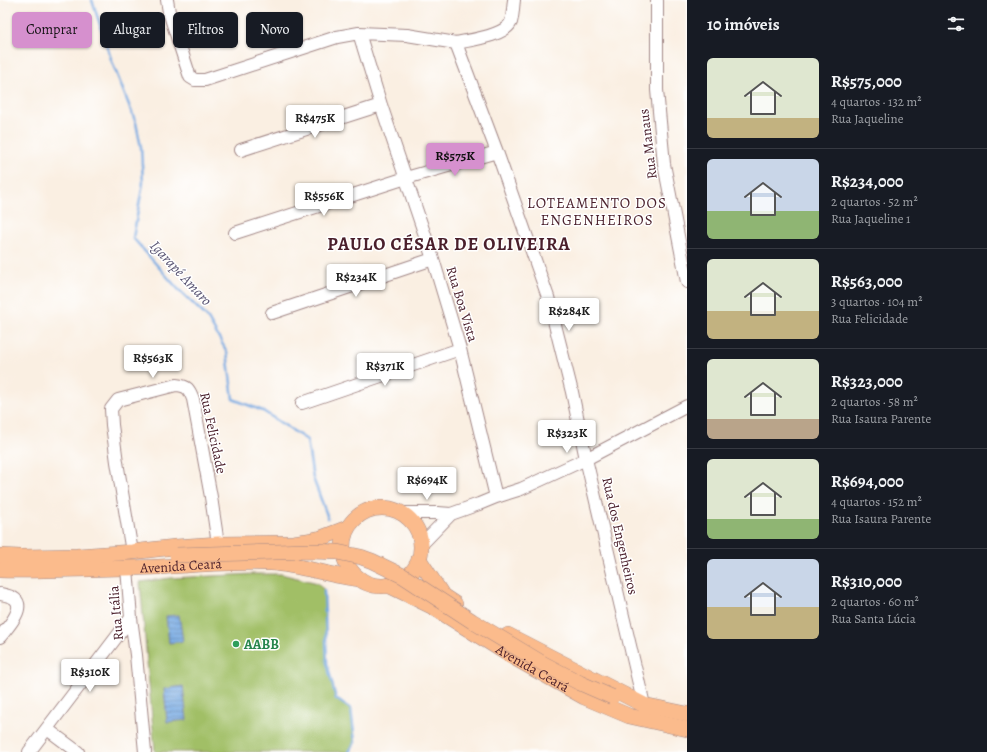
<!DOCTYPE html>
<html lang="pt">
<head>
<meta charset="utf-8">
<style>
	:root { --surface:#171b24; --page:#242831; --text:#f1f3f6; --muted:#9ea1a6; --line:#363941; --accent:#d690ce }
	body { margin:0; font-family:Alegreya,serif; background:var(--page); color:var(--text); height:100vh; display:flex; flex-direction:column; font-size:15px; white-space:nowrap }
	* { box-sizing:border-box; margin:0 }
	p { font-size:13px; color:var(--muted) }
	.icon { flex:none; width:22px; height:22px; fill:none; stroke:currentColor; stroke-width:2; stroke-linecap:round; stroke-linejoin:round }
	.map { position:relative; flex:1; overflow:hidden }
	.panel { display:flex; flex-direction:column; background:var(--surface); width:300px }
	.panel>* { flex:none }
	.top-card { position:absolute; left:12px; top:12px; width:380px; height:36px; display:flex; gap:8px }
	.price { position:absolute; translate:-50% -34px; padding:0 9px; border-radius:4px; background:#fff; color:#222; font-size:13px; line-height:26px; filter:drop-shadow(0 1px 2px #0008) }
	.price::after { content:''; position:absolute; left:50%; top:24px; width:12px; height:9px; margin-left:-6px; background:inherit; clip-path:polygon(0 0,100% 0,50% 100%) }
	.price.selected { background:var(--accent); color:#111 }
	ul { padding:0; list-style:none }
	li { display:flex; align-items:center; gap:12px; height:100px; padding:0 20px }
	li+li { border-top:1px solid var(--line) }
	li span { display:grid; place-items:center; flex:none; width:112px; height:80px; border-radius:6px; color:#555 }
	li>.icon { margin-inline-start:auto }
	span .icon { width:48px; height:48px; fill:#fffc; stroke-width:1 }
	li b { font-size:17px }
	h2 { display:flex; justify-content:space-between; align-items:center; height:48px; padding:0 20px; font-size:17px }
	.tag { padding:0 14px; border-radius:6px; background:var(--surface); box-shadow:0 1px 3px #0004; font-size:14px; line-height:36px }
	.tag.selected { background:var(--accent); color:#111 }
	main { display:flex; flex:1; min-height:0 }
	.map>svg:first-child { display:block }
	.grass { fill:#a1bf66; stroke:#766f48 }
	.water { fill:url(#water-rules); stroke:#606486 }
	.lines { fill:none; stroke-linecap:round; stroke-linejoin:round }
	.stream { stroke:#75a8e1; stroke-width:2.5 }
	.minor-casing { stroke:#a28786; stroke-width:14 }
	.major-casing { stroke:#a28786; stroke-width:16 }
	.minor { stroke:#fff; stroke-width:12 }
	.major { stroke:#fbbb8c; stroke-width:15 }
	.major-bridge-casing { stroke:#a28786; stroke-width:16; stroke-linecap:butt }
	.major-bridge { stroke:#fbbb8c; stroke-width:15 }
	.leisure-dot { fill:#2e9e5b; stroke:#fff; stroke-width:1.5 }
	.labels { text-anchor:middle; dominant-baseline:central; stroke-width:3; stroke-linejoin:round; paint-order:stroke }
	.street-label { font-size:14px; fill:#4a1f2b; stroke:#fff }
	.leisure-label { font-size:14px; font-weight:bold; fill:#27864d; stroke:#fff; text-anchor:start }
	.neighbourhood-label { font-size:15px; letter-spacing:1px; fill:#4a1f2b; stroke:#fff }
	.water-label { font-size:15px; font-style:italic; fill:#5b5674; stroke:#fff }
	.district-label { font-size:18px; font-weight:bold; letter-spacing:1px; fill:#4a1f2b; stroke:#fff }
</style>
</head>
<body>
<main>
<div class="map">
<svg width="687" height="752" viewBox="0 0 687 752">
	<defs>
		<pattern id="water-rules" width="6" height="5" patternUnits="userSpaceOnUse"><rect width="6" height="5" fill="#75a8e1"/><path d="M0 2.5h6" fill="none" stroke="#6288b7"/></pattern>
	</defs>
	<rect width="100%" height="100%" fill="#fff"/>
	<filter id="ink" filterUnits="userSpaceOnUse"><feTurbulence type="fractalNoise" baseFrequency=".025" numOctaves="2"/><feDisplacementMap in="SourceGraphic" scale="8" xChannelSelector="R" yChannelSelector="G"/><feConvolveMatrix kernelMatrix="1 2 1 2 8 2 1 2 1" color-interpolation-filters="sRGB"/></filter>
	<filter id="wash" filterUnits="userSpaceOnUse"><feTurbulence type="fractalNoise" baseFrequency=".012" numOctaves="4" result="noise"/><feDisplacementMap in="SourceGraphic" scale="16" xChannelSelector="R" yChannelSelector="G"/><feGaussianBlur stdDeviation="0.9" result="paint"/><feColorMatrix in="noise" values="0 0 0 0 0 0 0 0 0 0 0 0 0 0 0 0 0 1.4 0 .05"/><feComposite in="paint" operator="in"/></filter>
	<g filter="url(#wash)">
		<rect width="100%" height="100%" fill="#faefe2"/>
		<path class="grass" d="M 254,574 L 281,574 L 318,583 L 324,590 L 327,663 L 336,699 L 351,709 L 355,742 L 349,752 L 155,752 L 140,582 L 171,578 Z"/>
		<path class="water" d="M 179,615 L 183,641 L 169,643 L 166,616 Z
			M 183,686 L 187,720 L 167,722 L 164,689 Z"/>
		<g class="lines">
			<path class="stream" d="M 92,0 L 112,62 L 136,123 L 141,147 L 143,183 L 133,238 L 178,289 L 207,317 L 227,352 L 233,399 L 263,411 L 307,440 L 313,478 L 328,518
				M 324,590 L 327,663 L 336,699 L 351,709 L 355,742 L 349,752"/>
		</g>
	</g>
	<g filter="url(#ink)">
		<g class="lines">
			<g class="minor-casing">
				<path id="minor" d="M 167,0 L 169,12 L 190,77 L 195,80 L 205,80 L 337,37 L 359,33 L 407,35 L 456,43
					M 514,0 C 513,7 513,15 511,22 C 505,36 470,40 456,43 L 497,152 L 548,297 L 572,392 L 586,459 L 644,705
					M 657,0 L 657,90 L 664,164 L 687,282
					M 359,33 L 381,105 L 433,259 L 460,349 L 496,497
					M 241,150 L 381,105
					M 235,233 L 406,178 L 497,152
					M 272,313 L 433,259
					M 302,403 L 460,349
					M 401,513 L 438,513 L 451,514 L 479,504 L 496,497 L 521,489 L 586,459 L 687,406
					M 421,545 L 451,514
					M 132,552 L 117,462 L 112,425 L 111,409 L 118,400 L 176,385 C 188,386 189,389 193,399 L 211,497 L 218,544
					M 127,568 L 131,618 L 136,655 L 145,752
					M 0,594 C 5,595 11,596 15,599 C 26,609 6,629 0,637
					M 47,729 L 78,752
					M 29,752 L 131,618"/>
			</g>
			<g class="major-casing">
				<g id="major">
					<circle cx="382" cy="547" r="39"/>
					<path d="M 0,556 L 21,557 L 77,556 L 132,552 L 175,547 L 218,544 L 293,543 L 306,541 L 321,538 L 347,528"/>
					<path d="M 419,559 L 443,596 L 455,604"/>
					<path id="s1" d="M 0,570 C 30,571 61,569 91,569 C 113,568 136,568 158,567 C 195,565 233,561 271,563 C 301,565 330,576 360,579"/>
					<path id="s2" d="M 388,585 L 431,606 L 511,656 L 584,697 L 629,716 L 687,729"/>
					<path d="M 508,635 L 644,705 L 687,714"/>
				</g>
			</g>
			<use href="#minor" class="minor"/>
			<use href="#major" class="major"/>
			<g class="major-bridge-casing">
				<path id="major-bridge" d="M 177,555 L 310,551 L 337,552 L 361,557 L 372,561 L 403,576 L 472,621 L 542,663 L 580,683 L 612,697"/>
			</g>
			<use href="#major-bridge" class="major-bridge"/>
		</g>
	</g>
	<circle class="leisure-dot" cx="236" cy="644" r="4"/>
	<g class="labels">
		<g class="street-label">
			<text transform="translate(648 144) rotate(-97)">Rua Manaus</text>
			<text transform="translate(462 304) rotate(73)">Rua Boa Vista</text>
			<text transform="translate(213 433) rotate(78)">Rua Felicidade</text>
			<text transform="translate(620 536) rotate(77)">Rua dos Engenheiros</text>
			<text stroke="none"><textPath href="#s1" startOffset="181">Avenida Ceará</textPath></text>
			<text transform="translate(116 613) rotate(-95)">Rua Itália</text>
			<text stroke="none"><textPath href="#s2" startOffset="167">Avenida Ceará</textPath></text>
		</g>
		<g class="leisure-label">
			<text x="244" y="644">AABB</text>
		</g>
		<g class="neighbourhood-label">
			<text x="597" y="203">LOTEAMENTO DOS<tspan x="597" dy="17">ENGENHEIROS</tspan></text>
		</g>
		<g class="water-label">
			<text transform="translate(181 273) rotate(47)">Igarapé Amaro</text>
		</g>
		<g class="district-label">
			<text x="449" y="244">PAULO CÉSAR DE OLIVEIRA</text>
		</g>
	</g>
</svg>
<b class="price" style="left:315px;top:139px">R$475K</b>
<b class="price selected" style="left:455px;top:177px">R$575K</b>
<b class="price" style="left:324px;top:217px">R$556K</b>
<b class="price" style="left:356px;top:298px">R$234K</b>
<b class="price" style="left:569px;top:332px">R$284K</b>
<b class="price" style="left:153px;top:379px">R$563K</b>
<b class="price" style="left:385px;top:387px">R$371K</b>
<b class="price" style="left:567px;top:454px">R$323K</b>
<b class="price" style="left:427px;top:501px">R$694K</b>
<b class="price" style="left:90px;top:693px">R$310K</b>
<div class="top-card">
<a class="tag selected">Comprar</a>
<a class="tag">Alugar</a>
<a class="tag">Filtros</a>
<a class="tag">Novo</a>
</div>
</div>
<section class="panel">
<h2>10 imóveis<svg class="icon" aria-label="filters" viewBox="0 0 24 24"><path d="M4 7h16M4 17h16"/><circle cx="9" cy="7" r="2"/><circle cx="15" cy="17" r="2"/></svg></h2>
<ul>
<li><span style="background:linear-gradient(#dfe7d0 75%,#c2b280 0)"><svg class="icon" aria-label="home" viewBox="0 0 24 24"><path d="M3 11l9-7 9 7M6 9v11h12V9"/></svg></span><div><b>R$575,000</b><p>4 quartos · 132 m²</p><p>Rua Jaqueline</p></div></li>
<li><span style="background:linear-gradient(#c9d6e8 65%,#8fb573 0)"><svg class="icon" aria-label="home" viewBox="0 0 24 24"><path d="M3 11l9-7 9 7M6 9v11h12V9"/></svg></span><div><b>R$234,000</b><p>2 quartos · 52 m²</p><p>Rua Jaqueline 1</p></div></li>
<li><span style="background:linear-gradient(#dfe7d0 65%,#c2b280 0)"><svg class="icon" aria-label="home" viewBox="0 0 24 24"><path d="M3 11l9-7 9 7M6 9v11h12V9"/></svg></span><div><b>R$563,000</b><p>3 quartos · 104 m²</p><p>Rua Felicidade</p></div></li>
<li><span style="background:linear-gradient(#dfe7d0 75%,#b9a48a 0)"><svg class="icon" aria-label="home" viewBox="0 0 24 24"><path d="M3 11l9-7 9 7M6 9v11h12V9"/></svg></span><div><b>R$323,000</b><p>2 quartos · 58 m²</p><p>Rua Isaura Parente</p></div></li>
<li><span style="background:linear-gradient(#dfe7d0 75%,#8fb573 0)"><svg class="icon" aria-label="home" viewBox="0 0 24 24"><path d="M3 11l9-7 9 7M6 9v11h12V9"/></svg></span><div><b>R$694,000</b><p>4 quartos · 152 m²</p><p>Rua Isaura Parente</p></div></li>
<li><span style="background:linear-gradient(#c9d6e8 60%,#c2b280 0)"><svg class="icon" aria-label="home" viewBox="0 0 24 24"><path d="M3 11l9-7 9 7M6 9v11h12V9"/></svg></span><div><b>R$310,000</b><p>2 quartos · 60 m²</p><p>Rua Santa Lúcia</p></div></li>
</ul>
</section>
</main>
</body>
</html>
